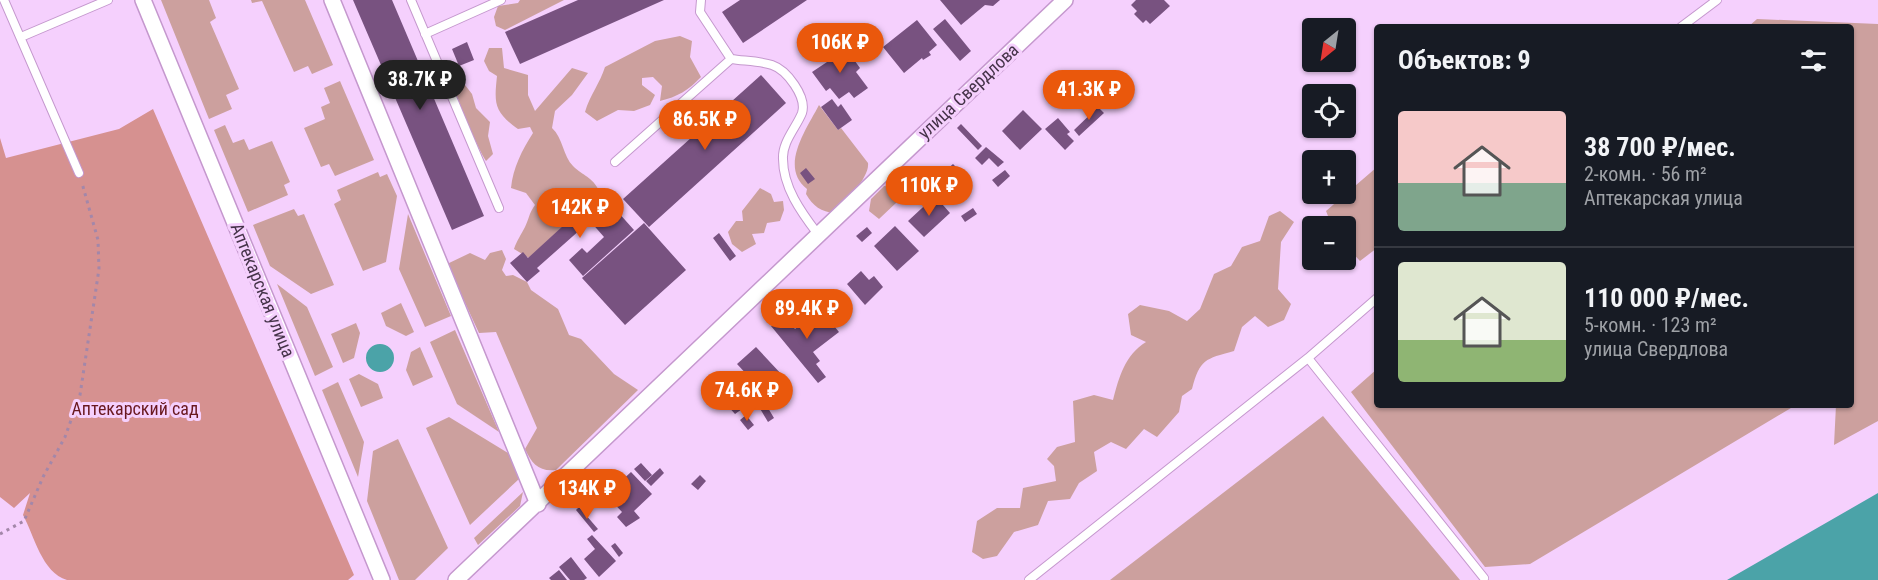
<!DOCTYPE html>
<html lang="ru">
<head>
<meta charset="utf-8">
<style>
	:root { --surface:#171b24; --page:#242831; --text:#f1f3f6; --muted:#9ea1a6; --line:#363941; --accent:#ea580c }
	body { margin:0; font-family:"Roboto Condensed",sans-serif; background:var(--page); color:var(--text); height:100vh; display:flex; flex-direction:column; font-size:22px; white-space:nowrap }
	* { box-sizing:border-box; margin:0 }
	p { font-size:20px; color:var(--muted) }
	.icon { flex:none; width:33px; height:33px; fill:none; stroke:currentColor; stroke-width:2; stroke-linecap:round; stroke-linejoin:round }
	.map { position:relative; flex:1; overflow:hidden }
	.details { position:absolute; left:1374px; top:24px; width:480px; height:384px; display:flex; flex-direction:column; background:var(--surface); border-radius:6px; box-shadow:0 2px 4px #0004 }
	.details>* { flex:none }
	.needle { width:39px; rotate:210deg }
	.controls { position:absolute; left:1302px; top:18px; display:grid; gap:12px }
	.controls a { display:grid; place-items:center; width:54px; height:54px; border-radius:6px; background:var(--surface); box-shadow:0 2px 4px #0004; font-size:30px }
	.price { position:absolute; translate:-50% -51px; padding:0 14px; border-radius:21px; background:var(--accent); color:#fff; font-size:20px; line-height:39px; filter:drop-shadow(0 2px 3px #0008) }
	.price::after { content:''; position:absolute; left:50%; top:36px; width:18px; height:14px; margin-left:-9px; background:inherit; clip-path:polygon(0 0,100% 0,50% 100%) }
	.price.on { background:#222; color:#fff }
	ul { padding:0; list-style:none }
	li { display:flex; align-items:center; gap:18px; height:150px; padding:0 24px }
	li+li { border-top:2px solid var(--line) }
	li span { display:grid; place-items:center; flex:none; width:168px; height:120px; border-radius:6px; color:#555 }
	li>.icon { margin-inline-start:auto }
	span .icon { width:72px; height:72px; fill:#fffc; stroke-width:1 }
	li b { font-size:26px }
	h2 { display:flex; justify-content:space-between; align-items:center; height:72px; padding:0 24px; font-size:26px }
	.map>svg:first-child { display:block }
	.green { fill:#cca09e }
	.forest { fill:#d69190 }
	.water { fill:#4ba3a8 }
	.building { fill:#785280 }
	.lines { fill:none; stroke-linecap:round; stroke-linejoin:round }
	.lane-casing { stroke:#c598ce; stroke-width:10 }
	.street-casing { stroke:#c598ce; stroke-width:18 }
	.path { stroke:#a387a9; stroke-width:3; stroke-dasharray:3 4.5; stroke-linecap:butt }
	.lane { stroke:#fff; stroke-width:8 }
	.street { stroke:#fff; stroke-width:15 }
	.labels { text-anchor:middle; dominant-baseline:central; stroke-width:6; stroke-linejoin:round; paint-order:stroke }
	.street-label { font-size:18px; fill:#453349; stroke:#f5d0fd }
	.park-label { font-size:18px; fill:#69181f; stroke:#f5d0fd }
</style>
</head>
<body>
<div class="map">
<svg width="1878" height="580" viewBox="0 0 1878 580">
	<rect width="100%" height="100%" fill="#f5d0fd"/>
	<path class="green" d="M 161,0 L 209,0 L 216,18 L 210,22 L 239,89 L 226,95 L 232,109 L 209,119 Z
		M 251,0 L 305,0 L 333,65 L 312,74 L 308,66 L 294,72 L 262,1 L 252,3 Z
		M 520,0 L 564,0 L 505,30 L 496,26 L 494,17 L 498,6 L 518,3 Z
		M 1757,19 L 1878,24 L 1878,421 L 1834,445 L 1836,405 L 1851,405 L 1851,27 L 1748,27 Z
		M 680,36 L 692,41 L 690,57 L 701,77 C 689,90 677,97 660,101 L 662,86 L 653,77 L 642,78 L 642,85 L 655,95 L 650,105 L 634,111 L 618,110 L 597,121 L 585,112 C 590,95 600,83 605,67 L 655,41 Z
		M 489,48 L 502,48 L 504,68 L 528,75 L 528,95 L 535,111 L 572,68 L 588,73 L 572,95 L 555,111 L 552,128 C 563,138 563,156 573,166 C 584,177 591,175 600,192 L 529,258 L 514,249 C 517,240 521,235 525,227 C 529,219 529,213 535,205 L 526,193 L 511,188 C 513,168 522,150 533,133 L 530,127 L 518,129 C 494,112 494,104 497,76 L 489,71 L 484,61 Z
		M 340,81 L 374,160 L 335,176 L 329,164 L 321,167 L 304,128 L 325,119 L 321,107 L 330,103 L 324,88 Z
		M 465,85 L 472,94 L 476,108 L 490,122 L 488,136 L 493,154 L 486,161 C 478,149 457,100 454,86 Z
		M 819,105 L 838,130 L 841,128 L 868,163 C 870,177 845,202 835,213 C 821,212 813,206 806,194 L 807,189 C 779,167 806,130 819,105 Z
		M 225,125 L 233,143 L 244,139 L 249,150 L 272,141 L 290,182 L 284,185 L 288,195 L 248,212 L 214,130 Z
		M 1377,167 L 1377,248 L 1360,261 L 1346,246 L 1346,226 L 1332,226 L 1326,211 Z
		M 378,172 L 380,177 L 387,174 L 397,196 L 386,262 L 363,271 L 334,204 L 341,200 L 337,190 Z
		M 884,186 L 895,187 L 897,202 L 879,219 L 869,211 L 871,199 Z
		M 760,188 L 771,194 L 774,202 L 783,201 L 784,210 L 780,221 L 767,223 L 764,233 L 752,234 L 756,244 L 742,252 L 732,244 L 728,232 L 736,221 L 743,221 L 742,211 Z
		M 294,209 L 298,216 L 304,214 L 334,285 L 311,294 L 270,266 L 253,225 Z
		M 1280,211 L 1294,222 L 1281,242 L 1278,289 L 1291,304 L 1284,320 L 1268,327 L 1255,316 L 1242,327 L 1234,351 C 1205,359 1200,359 1192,389 L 1182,396 L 1179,412 L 1157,437 L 1144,429 L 1126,449 L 1111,442 L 1094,452 L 1097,471 L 1079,483 L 1070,499 L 1048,501 L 1038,525 L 1014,532 L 997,556 L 983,559 L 972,552 L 977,521 L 997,508 L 1020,508 L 1023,488 L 1056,481 L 1054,466 L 1047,459 L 1057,447 L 1075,442 L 1073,401 L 1094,395 L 1113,400 C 1119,377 1125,355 1146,342 L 1131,335 L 1128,314 L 1140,305 L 1169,311 L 1187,321 L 1200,309 L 1214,274 L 1231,266 L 1242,247 L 1260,241 L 1269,216 Z
		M 408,214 L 451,316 L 425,327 L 399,269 Z
		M 502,250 L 506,259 L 502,270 L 506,276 L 513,275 L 527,282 L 531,290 L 558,309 L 569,335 L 581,339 L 614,374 L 638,390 L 556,470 C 539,472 532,464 525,449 L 537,428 L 496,332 L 479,333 L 447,264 L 470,253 L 485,260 L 490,253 Z
		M 277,284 L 307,307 L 333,367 L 315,376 Z
		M 401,303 L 414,332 L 406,336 L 386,326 L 381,313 Z
		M 356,323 L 360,333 L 354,358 L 343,363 L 331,334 Z
		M 455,330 L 499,432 L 457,404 L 430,342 Z
		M 420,347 L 433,377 L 413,386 L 406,370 L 411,352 Z
		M 1377,369 L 1377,405 L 1796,405 L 1530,564 L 1485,567 L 1351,392 Z
		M 359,374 L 378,384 L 383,398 L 361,407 L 349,379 Z
		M 338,382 L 364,442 L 358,477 L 322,390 Z
		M 1323,416 L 1460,580 L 1110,580 Z
		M 449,417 L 508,453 L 519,479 L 470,525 L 426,428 Z
		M 398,439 L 448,548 L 415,580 L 399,580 L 367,501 L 373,451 Z
		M 523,492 L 520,506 L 478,545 L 474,538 Z"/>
	<path class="forest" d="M 153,109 L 354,575 L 348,580 L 67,580 C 42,573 34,535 23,515 L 30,493 L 14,508 L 0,497 L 0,138 L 6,158 L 119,129 Z"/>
	<path class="water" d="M366 358a14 14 0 1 1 28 0a14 14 0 1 1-28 0Z
		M 1878,493 L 1878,580 L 1727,580 Z"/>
	<path class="building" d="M 353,0 L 392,0 L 484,216 L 452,230 Z
		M 578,0 L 664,0 L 520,64 L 505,32 Z
		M 740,0 L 807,0 L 743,43 L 722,12 Z
		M 940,0 L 1000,0 L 993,6 L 985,5 L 961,25 Z
		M 1136,0 L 1164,0 L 1170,6 L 1150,24 L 1146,20 L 1143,23 L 1134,14 L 1137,11 L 1131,5 Z
		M 945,19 L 971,51 L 960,61 L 933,29 Z
		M 917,20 L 937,45 L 929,52 L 931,55 L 923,60 L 922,58 L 904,73 L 883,47 Z
		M 467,42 L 474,60 L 459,66 L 452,49 Z
		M 837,45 L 848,60 L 852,57 L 860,68 L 856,72 L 868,88 L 854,98 L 849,92 L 839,99 L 830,88 L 826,91 L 812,72 L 827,62 L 822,55 Z
		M 761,75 L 786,103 L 649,227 L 623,199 Z
		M 832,99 L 838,107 L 841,104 L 852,120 L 838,130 L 821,107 Z
		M 1098,107 L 1104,113 L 1079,136 L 1074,130 Z
		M 1023,110 L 1042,129 L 1020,150 L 1002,131 Z
		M 1058,118 L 1070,132 L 1067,134 L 1074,141 L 1065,150 L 1045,129 Z
		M 961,124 L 982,146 L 978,150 L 957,128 Z
		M 986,147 L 1004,162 L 998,167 L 989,158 L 982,165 L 975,158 Z
		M 953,164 L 960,171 L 950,181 L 943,173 Z
		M 806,168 L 815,179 L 808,184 L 800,173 Z
		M 1005,170 L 1010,176 L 998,187 L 992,180 Z
		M 953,181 L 964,196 L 957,202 L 946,187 Z
		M 600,192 L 634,230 L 583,276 L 569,260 L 582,248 L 587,253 L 604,237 L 590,221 L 537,268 L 540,271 L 527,282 L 510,263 L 523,252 L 528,258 Z
		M 935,196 L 950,213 L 924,237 L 908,221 Z
		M 973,208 L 977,214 L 965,222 L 961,216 Z
		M 644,223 L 686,270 L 625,325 L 582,278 Z
		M 895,226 L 919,251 L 897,271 L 874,246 Z
		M 867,227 L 872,233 L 862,242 L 856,236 Z
		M 719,233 L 736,256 L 730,261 L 713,238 Z
		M 861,271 L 869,280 L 874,276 L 883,287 L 865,305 L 847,284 Z
		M 820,309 L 839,332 L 813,352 L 820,361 L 816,364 L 826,377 L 818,383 L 771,326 L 784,316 L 795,329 Z
		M 756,347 L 783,376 L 764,393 L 737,364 Z
		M 713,374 L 718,379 L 709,388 L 704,383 Z
		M 724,388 L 742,409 L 735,414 L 717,394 Z
		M 765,403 L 774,418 L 768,422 L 759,407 Z
		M 746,415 L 754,425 L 748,430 L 740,420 Z
		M 641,463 L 652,475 L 645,481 L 634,469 Z
		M 660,468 L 664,473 L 651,486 L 646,481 Z
		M 631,472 L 652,494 L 634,511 L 640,518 L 626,527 L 617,517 L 622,512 L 606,495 Z
		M 700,475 L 706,481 L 698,490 L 691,484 Z
		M 579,507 L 598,529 L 594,532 L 576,510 Z
		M 592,535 L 616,561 L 599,577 L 584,559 L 595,549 L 587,539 Z
		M 615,543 L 623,553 L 619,557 L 611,546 Z
		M 571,557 L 587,578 L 584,580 L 570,580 L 559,567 Z
		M 559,570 L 567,580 L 551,580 L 549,578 Z"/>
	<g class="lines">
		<g class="lane-casing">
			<path id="lane" d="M 4,0 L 79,173
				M 411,0 L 499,208
				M 701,0 L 700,12 L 731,59 C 744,61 760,61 772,65 C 787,70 807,97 802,113 C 796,128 782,142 783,159 C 783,187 801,212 817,233
				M 1681,27 L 1717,0
				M 425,34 L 501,0
				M 21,37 L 108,0
				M 615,162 L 731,59
				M 1308,358 L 1484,578
				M 1029,580 L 1308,358 L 1377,298"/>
		</g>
		<g class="street-casing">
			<path id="street" d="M 143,0 L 382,580
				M 332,0 L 538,504
				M 456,580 L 1065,0"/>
		</g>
		<path class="path" d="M 0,534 L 24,521 L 43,477 L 65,437 L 80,395 L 99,269 L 98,240 L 82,183"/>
		<use href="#lane" class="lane"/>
		<use href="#street" class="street"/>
	</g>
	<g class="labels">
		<g class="street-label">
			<text transform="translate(968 91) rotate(-43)">улица Свердлова</text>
			<text transform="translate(263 290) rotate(68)">Аптекарская улица</text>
		</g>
		<g class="park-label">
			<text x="135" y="408">Аптекарский сад</text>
		</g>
	</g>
</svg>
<div class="controls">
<a><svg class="needle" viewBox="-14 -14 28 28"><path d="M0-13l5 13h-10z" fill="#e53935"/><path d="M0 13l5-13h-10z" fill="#9ea1a6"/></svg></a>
<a><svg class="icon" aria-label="locate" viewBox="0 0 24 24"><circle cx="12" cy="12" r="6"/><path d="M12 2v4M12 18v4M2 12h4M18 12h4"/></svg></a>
<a>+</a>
<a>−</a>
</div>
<b class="price" style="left:840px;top:74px">106K ₽</b>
<b class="price on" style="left:420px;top:111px">38.7K ₽</b>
<b class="price" style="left:1089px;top:121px">41.3K ₽</b>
<b class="price" style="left:705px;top:151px">86.5K ₽</b>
<b class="price" style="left:929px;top:217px">110K ₽</b>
<b class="price" style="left:580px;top:239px">142K ₽</b>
<b class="price" style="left:807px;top:340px">89.4K ₽</b>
<b class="price" style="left:747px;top:422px">74.6K ₽</b>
<b class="price" style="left:587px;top:520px">134K ₽</b>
<section class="details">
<h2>Объектов: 9<svg class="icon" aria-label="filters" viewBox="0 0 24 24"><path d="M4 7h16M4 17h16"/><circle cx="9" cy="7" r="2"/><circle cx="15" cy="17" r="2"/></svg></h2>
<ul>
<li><span style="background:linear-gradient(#f6c9c9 60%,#7fa58c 0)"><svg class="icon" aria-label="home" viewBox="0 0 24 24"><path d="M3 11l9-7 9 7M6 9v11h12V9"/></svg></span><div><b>38 700 ₽/мес.</b><p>2-комн. · 56 m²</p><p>Аптекарская улица</p></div></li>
<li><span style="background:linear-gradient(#dfe7d0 65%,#8fb573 0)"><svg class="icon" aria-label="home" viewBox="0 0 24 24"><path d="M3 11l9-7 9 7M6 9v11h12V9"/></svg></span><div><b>110 000 ₽/мес.</b><p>5-комн. · 123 m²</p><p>улица Свердлова</p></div></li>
</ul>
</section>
</div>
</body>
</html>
